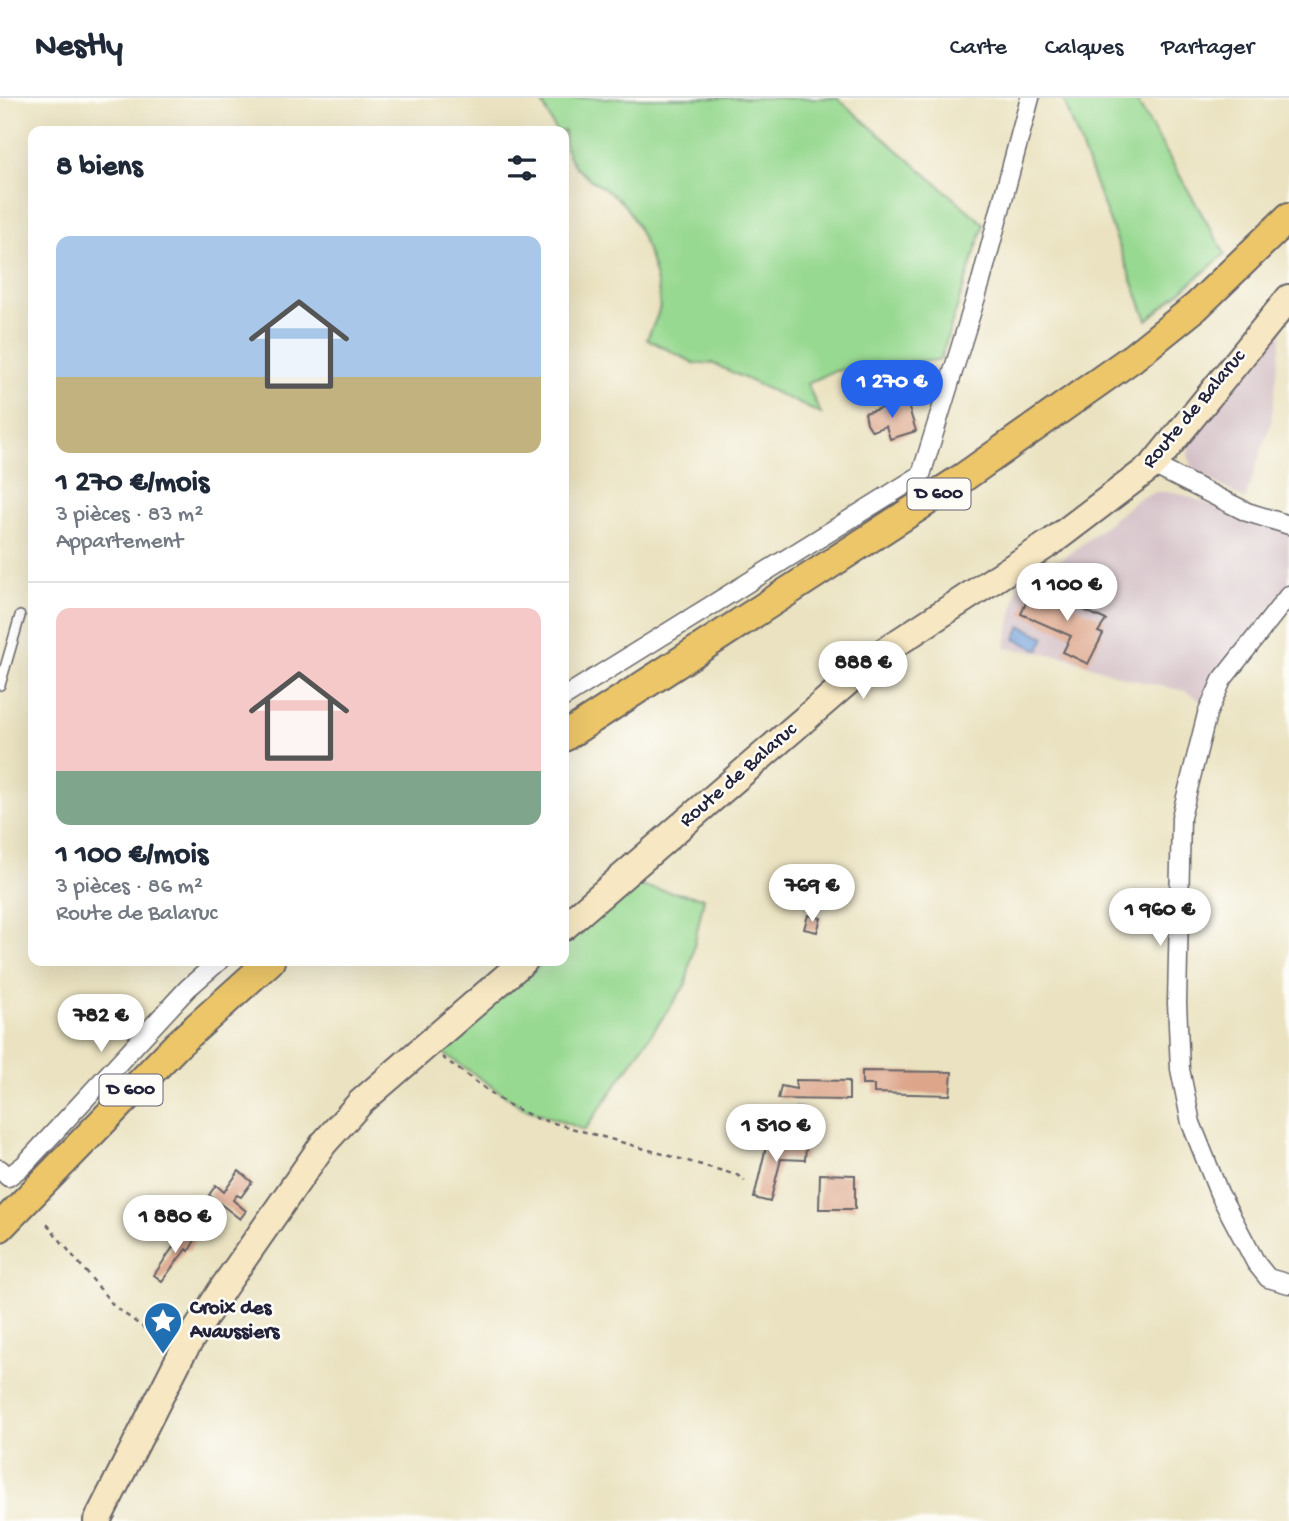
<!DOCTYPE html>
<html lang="fr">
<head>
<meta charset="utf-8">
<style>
	:root { --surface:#fff; --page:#f6f6f7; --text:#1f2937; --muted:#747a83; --line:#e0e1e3; --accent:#2563eb }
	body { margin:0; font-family:"Gochi Hand",sans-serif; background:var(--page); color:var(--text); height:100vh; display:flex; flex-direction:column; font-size:26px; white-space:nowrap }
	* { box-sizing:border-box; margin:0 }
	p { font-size:23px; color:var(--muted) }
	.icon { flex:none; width:38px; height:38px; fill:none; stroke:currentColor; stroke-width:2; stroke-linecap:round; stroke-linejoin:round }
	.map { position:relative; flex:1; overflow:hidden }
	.drawer { position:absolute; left:28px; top:28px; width:541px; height:840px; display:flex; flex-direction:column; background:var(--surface); border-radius:14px; box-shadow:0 7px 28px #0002 }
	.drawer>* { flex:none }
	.price { position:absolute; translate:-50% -60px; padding:0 16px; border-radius:24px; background:#fff; color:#222; font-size:23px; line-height:46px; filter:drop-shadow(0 2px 4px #0008) }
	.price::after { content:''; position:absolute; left:50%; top:42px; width:21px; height:16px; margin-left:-10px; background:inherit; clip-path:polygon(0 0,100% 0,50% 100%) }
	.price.current { background:var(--accent); color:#fff }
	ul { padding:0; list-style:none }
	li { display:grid; align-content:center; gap:14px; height:371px; padding:0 28px }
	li+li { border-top:2px solid var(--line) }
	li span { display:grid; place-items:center; height:217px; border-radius:14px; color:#555 }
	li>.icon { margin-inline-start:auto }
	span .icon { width:126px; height:126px; fill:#fffc; stroke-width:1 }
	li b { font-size:30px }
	h2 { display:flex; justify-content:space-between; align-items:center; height:84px; padding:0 28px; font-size:30px }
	header { display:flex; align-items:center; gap:42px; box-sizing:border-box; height:98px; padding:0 35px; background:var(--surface); border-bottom:2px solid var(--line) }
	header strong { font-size:33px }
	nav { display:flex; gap:38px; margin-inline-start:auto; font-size:24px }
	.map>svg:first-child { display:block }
	.industrial { fill:#d2bec5 }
	.green { fill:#98d991; stroke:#5d7e66; stroke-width:2 }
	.water { fill:#73a2dc; stroke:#4a628c; stroke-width:2 }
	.building { fill:#dda58a }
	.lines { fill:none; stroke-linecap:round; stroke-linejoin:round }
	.lane-casing { stroke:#68656a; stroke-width:12 }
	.street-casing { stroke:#68656a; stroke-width:21 }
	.secondary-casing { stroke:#68656a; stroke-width:30 }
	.primary-casing { stroke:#68656a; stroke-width:32 }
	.path { stroke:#68656a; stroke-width:2.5; stroke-dasharray:5 5; stroke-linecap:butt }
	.lane { stroke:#fff; stroke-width:9 }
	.street { stroke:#fff; stroke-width:18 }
	.secondary { stroke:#f7e8c3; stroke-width:26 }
	.primary { stroke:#ecc669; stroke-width:28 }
	.labels { text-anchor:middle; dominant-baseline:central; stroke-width:5; stroke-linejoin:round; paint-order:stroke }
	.shield { fill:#fdfcf7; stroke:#646373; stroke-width:2 }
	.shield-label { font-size:19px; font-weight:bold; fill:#22223b }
	.street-label { font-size:21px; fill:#22223b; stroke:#fdfcf7 }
	.poi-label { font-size:21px; font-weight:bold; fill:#22223b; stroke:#fdfcf7; text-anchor:start }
</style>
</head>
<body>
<header>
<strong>Nestly</strong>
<nav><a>Carte</a><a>Calques</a><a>Partager</a></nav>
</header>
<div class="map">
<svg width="1289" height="1423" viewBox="0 0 1289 1423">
	<rect width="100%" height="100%" fill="#fdfcf7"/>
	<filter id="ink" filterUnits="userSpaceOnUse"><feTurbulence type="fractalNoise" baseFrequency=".0143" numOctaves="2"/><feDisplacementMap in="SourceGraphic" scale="14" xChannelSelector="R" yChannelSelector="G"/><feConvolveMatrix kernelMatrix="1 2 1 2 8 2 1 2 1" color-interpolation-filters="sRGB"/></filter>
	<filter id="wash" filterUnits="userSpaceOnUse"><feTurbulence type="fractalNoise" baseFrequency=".00686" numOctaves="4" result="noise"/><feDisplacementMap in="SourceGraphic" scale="28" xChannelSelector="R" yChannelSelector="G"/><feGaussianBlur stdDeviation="1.57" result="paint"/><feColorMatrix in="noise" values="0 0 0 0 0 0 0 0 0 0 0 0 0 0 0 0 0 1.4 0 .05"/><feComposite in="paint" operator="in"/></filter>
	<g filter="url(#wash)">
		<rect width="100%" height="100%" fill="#eae2c0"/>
		<path class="industrial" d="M 1283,225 L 1271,325 L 1245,402 L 1193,371 L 1188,357 L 1190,341 Z
			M 1156,394 L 1175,394 L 1289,435 L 1289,486 L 1241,546 L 1203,604 L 1185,593 L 1129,581 L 1062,558 L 1005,550 L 1019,483 L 1070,456 L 1138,401 Z"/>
		<path class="green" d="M 540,0 L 837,0 L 984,126 L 940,262 L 855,269 L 831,274 L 807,286 L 821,316 L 712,265 L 696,266 L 647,241 C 651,231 660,216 660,206 C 659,180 638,117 618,101 C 591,78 564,75 564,33 L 556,33 Z
			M 1063,0 L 1135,0 L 1225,156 L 1147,222 Z
			M 634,787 L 704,800 L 686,886 L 585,1032 L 522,1009 L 439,952 L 545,863 L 564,863 L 564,847 Z"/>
		<path class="water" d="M 1021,528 L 1045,539 L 1039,552 L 1015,541 Z
			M 796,1009 L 806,1013 L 802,1036 L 790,1033 Z"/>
		<g id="blocks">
			<path class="building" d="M 908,307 L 916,333 L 890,341 L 886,328 L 872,333 L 867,325 L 865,315 L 885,309 Z
				M 1033,489 L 1106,522 L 1098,534 L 1103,536 L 1088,566 L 1063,554 L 1071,538 L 1021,516 Z
				M 808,817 L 821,820 L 817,834 L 804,831 Z
				M 862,973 L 952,974 L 950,997 L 874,995 L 874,987 L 862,987 Z
				M 796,982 L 849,983 L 849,1002 L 778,1001 L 781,988 L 796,991 Z
				M 769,1036 L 784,1040 L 783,1044 L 806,1047 L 805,1062 L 781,1061 L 770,1104 L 754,1100 Z
				M 239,1073 L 252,1084 L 241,1099 L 237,1097 L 233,1102 L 246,1113 L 240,1121 L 209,1097 L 216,1087 L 224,1094 Z
				M 820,1076 L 855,1077 L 855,1111 L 819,1111 Z
				M 184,1133 L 195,1142 L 189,1153 L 186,1151 L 162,1183 L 154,1177 Z"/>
		</g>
	</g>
	<g filter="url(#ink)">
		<use href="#blocks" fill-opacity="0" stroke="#68656a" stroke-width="2"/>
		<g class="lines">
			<g class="lane-casing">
				<path id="lane" d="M 0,587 L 20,518"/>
			</g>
			<g class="street-casing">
				<path id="street" d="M 1153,367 L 1247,414 L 1289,427
					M 1289,497 L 1222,582 L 1207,616 L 1181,719 L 1177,905 L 1180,971 L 1191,1025 L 1219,1095 L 1256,1165 L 1268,1180 L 1289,1186
					M 564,599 L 921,377 L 981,183 L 1030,0
					M 0,1071 L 8,1079 L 24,1067 L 188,890 L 219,863"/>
			</g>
			<g class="secondary-casing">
				<path id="secondary" d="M 564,829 L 880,556 L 1053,443 L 1153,367 L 1289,200
					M 97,1423 L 181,1257 L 223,1190 L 324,1045 L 361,1004 L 524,863"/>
			</g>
			<g class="primary-casing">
				<path id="primary" d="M 564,639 L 964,379 L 1131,261 L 1197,208 L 1289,119
					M 0,1129 L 177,947 L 270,863"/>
			</g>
			<path class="path" d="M 442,959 L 505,1005 L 536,1020 L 737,1077 L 745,1083
				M 47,1126 L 114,1208 L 164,1245"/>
			<use href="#lane" class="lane"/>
			<use href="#street" class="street"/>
			<use href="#secondary" class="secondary"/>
			<use href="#primary" class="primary"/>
		</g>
	</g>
	<defs>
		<g id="sight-pin" transform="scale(2.0125)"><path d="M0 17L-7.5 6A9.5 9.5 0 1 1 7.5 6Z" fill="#1f6fb2" stroke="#fdfcf7"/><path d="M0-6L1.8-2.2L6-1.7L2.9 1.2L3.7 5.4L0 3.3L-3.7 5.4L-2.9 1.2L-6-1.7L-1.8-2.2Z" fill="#fff"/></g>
	</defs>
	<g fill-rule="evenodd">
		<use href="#sight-pin" x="163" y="1223"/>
	</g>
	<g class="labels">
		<g class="shield">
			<rect x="907.5" y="380.5" width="63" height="31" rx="5"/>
			<rect x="99.5" y="976.5" width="63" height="31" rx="5"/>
		</g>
		<g class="shield-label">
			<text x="939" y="396">D 600</text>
			<text x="131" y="992">D 600</text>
		</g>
		<g class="street-label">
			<text transform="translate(1195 312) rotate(-50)">Route de Balaruc</text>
			<text transform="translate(739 678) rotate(-41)">Route de Balaruc</text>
		</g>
		<g class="poi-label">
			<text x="190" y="1211">Croix des<tspan x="190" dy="24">Avaussiers</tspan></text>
		</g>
	</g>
</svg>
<b class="price current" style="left:892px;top:322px">1 270 €</b>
<b class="price" style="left:1067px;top:525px">1 100 €</b>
<b class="price" style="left:863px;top:603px">888 €</b>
<b class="price" style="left:812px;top:826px">769 €</b>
<b class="price" style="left:1160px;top:850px">1 960 €</b>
<b class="price" style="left:101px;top:956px">782 €</b>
<b class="price" style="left:776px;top:1066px">1 510 €</b>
<b class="price" style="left:175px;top:1157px">1 880 €</b>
<section class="drawer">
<h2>8 biens<svg class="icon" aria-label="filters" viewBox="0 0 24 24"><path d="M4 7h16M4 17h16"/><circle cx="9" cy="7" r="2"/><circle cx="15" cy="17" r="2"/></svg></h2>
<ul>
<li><span style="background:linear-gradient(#a9c7e8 65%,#c2b280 0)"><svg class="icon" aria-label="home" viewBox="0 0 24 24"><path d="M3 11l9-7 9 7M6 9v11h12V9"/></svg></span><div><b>1 270 €/mois</b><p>3 pièces · 83 m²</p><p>Appartement</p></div></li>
<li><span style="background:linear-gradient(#f6c9c9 75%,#7fa58c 0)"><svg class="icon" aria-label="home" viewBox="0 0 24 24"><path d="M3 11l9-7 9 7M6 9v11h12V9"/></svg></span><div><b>1 100 €/mois</b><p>3 pièces · 86 m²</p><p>Route de Balaruc</p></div></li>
</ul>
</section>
</div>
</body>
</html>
